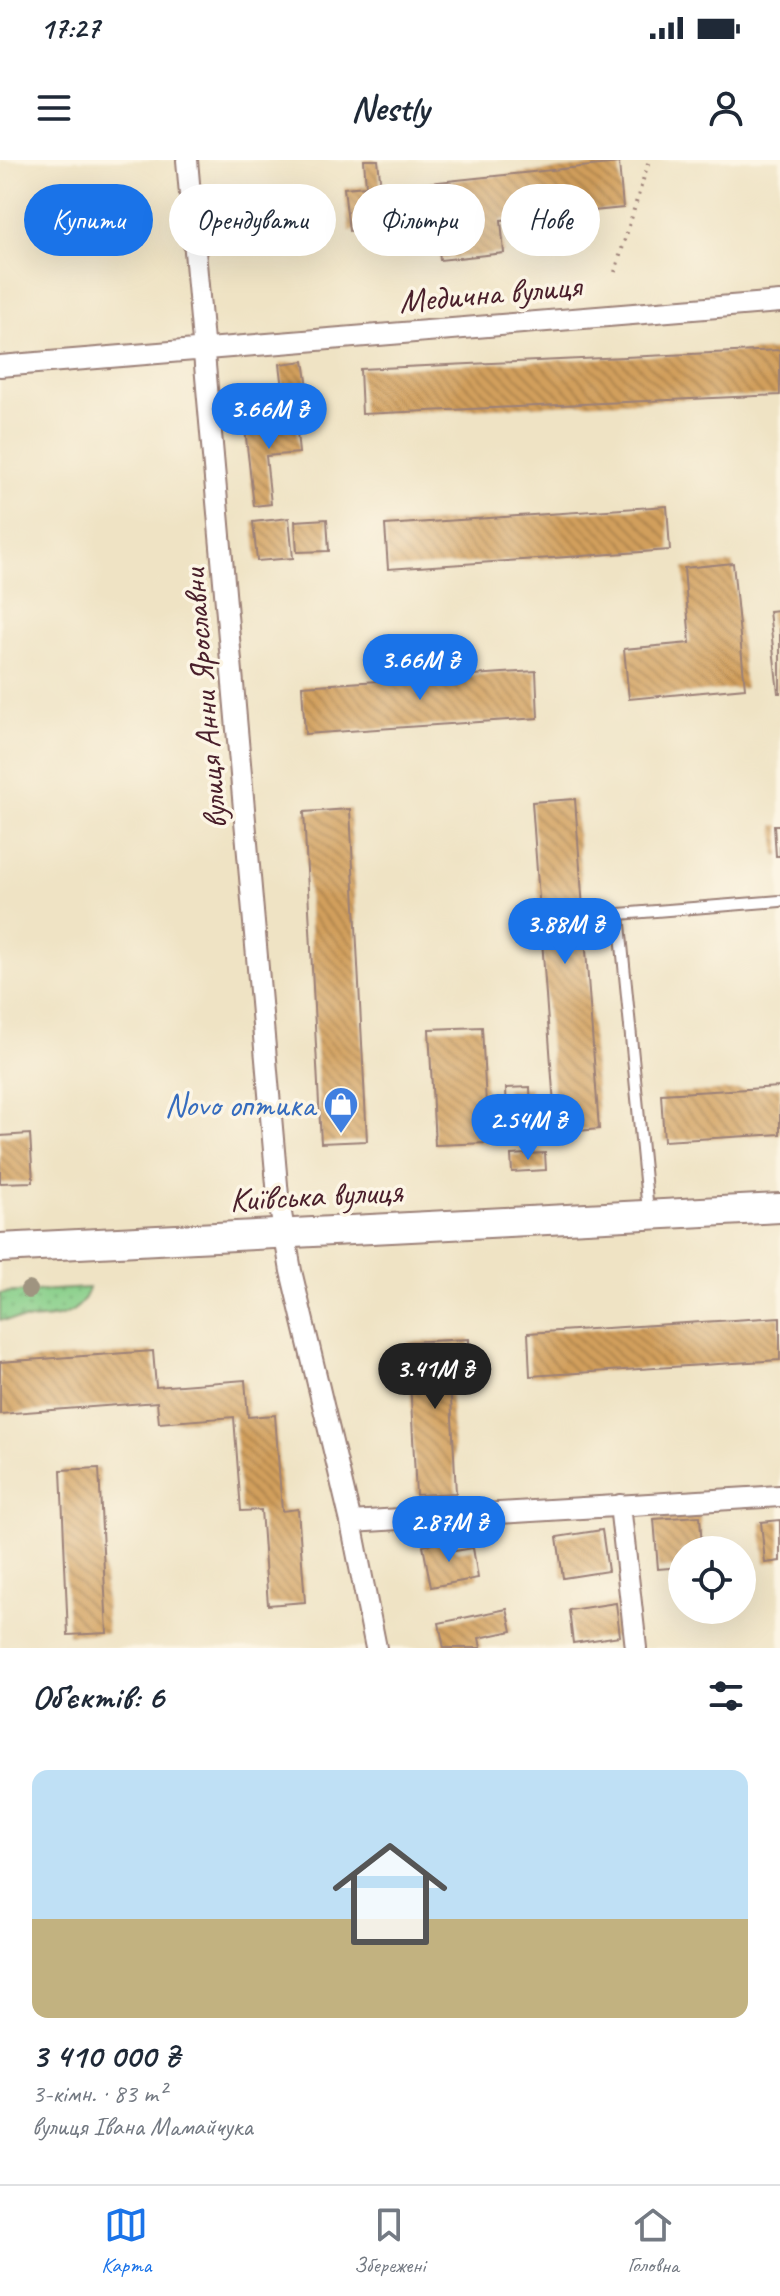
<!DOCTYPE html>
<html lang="uk">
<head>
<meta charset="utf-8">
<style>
	:root { --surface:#fff; --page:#f2f2f3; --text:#1f2937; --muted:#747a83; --line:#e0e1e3; --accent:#1a73e8 }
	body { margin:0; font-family:Caveat,sans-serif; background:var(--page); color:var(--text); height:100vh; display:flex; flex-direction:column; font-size:30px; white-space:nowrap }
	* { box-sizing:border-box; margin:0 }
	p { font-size:26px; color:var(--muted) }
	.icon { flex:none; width:44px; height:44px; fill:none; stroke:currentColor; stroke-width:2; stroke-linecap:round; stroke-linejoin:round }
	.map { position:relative; height:1488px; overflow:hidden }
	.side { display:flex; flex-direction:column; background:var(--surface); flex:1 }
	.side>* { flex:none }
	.banner { position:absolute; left:24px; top:24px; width:732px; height:72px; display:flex; gap:16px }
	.fabs { position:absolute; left:668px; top:1376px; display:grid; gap:16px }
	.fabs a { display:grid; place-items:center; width:88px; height:88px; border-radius:50%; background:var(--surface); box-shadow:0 8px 32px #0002; font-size:40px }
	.price { position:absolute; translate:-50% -68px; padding:0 18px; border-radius:28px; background:var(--accent); color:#fff; font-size:26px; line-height:52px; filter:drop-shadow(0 2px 4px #0008) }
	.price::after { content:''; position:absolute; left:50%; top:48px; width:24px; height:18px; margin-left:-12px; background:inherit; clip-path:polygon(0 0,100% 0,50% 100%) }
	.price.current { background:#222; color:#fff }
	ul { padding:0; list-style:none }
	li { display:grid; align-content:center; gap:16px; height:424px; padding:0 32px }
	li span { display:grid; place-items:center; height:248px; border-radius:16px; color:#555 }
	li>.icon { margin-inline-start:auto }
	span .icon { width:144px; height:144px; fill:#fffc; stroke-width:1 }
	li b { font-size:34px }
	h2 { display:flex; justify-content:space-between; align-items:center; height:96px; padding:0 32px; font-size:34px }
	.chip { padding:0 28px; border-radius:36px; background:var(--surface); box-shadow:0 8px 32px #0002; font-size:28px; line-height:72px }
	.chip.current { background:var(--accent); color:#fff }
	.status { display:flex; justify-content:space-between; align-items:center; height:56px; padding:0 40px; background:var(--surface); direction:ltr }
	.status svg { height:22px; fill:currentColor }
	header { display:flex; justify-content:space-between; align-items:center; height:104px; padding:0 32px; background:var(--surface); font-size:36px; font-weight:800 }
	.dock { display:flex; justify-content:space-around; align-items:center; height:112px; border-top:2px solid var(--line); background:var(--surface); font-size:22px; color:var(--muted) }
	.dock a { display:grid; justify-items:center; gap:4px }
	.dock .current { color:var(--accent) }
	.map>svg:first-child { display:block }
	.grass { fill:url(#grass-dots); stroke:#69775a; stroke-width:2 }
	.building { fill:url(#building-back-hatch) }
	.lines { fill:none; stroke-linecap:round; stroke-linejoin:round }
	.service-casing { stroke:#9c8178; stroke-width:14 }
	.minor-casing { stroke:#9c8178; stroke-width:24 }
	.secondary-casing { stroke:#9c8178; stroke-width:32 }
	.path { stroke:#9c8178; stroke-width:4; stroke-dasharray:2 6; stroke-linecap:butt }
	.service { stroke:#fff; stroke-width:10 }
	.minor { stroke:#fff; stroke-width:20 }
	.secondary { stroke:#fff; stroke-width:28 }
	.tree { fill:#9f9480 }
	.labels { text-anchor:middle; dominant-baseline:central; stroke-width:7; stroke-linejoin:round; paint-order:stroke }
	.street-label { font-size:34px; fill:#4a1f2b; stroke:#fcf5e5 }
	.shop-label { font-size:34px; fill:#366cbe; stroke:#fcf5e5; text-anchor:end }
</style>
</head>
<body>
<div class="status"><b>17:27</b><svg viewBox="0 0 49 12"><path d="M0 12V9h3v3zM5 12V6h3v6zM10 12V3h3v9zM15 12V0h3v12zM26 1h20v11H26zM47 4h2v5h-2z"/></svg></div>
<header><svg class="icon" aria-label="menu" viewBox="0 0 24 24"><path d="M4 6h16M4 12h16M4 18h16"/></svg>Nestly<svg class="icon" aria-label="person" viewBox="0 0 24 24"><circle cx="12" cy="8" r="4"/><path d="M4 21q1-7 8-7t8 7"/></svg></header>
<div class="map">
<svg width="780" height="1488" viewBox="0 0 780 1488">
	<defs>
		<pattern id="grass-dots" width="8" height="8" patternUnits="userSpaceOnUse" patternTransform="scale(2)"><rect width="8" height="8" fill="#88cf8a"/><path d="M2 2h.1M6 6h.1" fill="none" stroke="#77b177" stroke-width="1.8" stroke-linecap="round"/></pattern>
		<pattern id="building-back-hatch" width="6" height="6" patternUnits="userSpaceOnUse" patternTransform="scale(2)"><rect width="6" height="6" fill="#d19f5c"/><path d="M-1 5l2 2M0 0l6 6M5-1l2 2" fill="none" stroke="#ac814c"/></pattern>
	</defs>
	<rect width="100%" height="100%" fill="#fcf5e5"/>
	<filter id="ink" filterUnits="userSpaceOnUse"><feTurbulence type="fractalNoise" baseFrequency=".0125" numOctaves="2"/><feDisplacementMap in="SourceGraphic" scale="16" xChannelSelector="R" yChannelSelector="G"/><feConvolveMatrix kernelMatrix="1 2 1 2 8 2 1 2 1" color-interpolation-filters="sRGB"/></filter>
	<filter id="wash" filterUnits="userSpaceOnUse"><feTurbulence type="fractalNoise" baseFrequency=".006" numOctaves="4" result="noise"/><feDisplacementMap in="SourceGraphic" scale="32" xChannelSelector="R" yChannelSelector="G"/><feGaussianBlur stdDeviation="1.8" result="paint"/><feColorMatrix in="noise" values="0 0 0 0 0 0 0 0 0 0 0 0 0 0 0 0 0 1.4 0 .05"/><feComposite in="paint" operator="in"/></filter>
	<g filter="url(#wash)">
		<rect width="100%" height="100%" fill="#efe3c4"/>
		<path class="grass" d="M 89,1128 C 78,1167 32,1158 0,1160 L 0,1133 Z"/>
		<g id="blocks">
			<path class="building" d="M 364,0 L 378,0 L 381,28 L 619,3 L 623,48 L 501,60 L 504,93 L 440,100 L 436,62 L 349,71 L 344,28 L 366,26 Z
				M 780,190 L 780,235 L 362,254 L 360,209 Z
				M 304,201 L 310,240 L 285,244 L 280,204 Z
				M 295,252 L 299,293 L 266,296 L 271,344 L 254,346 L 245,269 L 270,266 L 269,255 Z
				M 667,346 L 670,390 L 388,409 L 385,365 Z
				M 289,358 L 293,398 L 257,401 L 253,362 Z
				M 327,359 L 329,391 L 297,392 L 295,361 Z
				M 733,403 L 745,528 L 629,539 L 624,489 L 690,483 L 684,408 Z
				M 780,450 L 780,533 L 778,533 L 769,451 Z
				M 536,511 L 538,558 L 305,574 L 302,526 Z
				M 575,639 L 599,969 L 556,973 L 532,642 Z
				M 350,649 L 367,981 L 321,983 L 304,652 Z
				M 774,665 L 780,665 L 780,696 L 776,696 Z
				M 482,867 L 488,983 L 435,985 L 429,869 Z
				M 530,927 L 532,979 L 508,980 L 506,928 Z
				M 780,927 L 780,974 L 664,981 L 661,934 Z
				M 30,974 L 33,1022 L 0,1023 L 0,976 Z
				M 545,993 L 546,1010 L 512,1012 L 511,995 Z
				M 780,1157 L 780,1200 L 530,1216 L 528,1173 Z
				M 469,1179 L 470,1218 L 450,1219 L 456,1333 L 416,1335 L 408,1182 Z
				M 153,1191 L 156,1227 L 245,1220 L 248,1257 L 275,1255 L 282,1351 L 298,1349 L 305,1442 L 268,1445 L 261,1350 L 241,1351 L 234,1257 L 159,1263 L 157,1242 L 0,1254 L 0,1202 Z
				M 99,1308 L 107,1473 L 68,1475 L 61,1310 Z
				M 700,1356 L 702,1390 L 682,1390 L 682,1407 L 658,1409 L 654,1359 Z
				M 780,1360 L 780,1401 L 765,1403 L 761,1362 Z
				M 602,1370 L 608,1411 L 563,1418 L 557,1377 Z
				M 453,1380 L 455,1391 L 473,1388 L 478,1418 L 431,1427 L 423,1386 Z
				M 616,1443 L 620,1476 L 573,1483 L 569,1450 Z
				M 507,1449 L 512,1471 L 479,1478 L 481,1488 L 444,1488 L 439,1463 Z"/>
		</g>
	</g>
	<g filter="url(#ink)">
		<use href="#blocks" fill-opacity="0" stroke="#9c8178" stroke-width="2"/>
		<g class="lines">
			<g class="service-casing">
				<path id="service" d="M 648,1051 L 619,754 L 780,741"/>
			</g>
			<g class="minor-casing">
				<path id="minor" d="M 187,0 L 278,1036 L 291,1111 L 351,1362 L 376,1488
					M 0,206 L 780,142
					M 620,1345 L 636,1488
					M 351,1362 L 780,1336"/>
			</g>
			<g class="secondary-casing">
				<path id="secondary" d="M 0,1088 L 780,1048"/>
			</g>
			<path class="path" d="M 615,112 L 649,0"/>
			<use href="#service" class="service"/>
			<use href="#minor" class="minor"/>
			<use href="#secondary" class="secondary"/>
		</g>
		<circle class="tree" cx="29" cy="1130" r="9"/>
	</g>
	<defs>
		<g id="shop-pin" transform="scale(1.8)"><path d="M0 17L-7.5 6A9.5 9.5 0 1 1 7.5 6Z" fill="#3f7fe0" stroke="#fcf5e5"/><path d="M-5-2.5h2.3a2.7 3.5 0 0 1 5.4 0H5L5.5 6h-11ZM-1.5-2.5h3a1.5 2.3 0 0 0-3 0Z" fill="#fff"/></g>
	</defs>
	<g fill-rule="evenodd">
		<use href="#shop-pin" x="341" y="944"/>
	</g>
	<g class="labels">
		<g class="street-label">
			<text transform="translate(490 133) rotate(-5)">Медична вулиця</text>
			<text transform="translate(204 539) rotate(-95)">вулиця Анни Ярославни</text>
			<text transform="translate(316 1035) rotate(-3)">Київська вулиця</text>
		</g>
		<g class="shop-label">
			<text x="315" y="944">Novo оптика</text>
		</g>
	</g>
</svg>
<div class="fabs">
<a><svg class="icon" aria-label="locate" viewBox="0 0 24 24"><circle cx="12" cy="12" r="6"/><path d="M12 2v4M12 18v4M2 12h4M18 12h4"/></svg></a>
</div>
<b class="price" style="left:269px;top:291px">3.66M ₴</b>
<b class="price" style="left:420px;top:542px">3.66M ₴</b>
<b class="price" style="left:565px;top:806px">3.88M ₴</b>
<b class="price" style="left:528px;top:1002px">2.54M ₴</b>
<b class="price current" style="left:435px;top:1251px">3.41M ₴</b>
<b class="price" style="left:449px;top:1404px">2.87M ₴</b>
<div class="banner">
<a class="chip current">Купити</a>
<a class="chip">Орендувати</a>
<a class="chip">Фільтри</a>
<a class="chip">Нове</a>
</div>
</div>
<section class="side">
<h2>Об’єктів: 6<svg class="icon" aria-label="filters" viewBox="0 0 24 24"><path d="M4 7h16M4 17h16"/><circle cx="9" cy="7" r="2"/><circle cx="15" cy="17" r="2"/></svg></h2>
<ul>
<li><span style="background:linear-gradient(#bfe0f5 60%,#c2b280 0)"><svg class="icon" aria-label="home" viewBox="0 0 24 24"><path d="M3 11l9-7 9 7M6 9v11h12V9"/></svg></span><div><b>3 410 000 ₴</b><p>3-кімн. · 83 m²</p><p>вулиця Івана Мамайчука</p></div></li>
</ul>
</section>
<nav class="dock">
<a class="current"><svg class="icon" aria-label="map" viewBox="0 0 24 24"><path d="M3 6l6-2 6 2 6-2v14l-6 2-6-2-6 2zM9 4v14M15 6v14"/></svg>Карта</a>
<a><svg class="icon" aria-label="saved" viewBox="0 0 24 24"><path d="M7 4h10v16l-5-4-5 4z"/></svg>Збережені</a>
<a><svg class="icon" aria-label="home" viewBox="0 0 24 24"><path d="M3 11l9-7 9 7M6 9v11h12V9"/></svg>Головна</a>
</nav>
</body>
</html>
